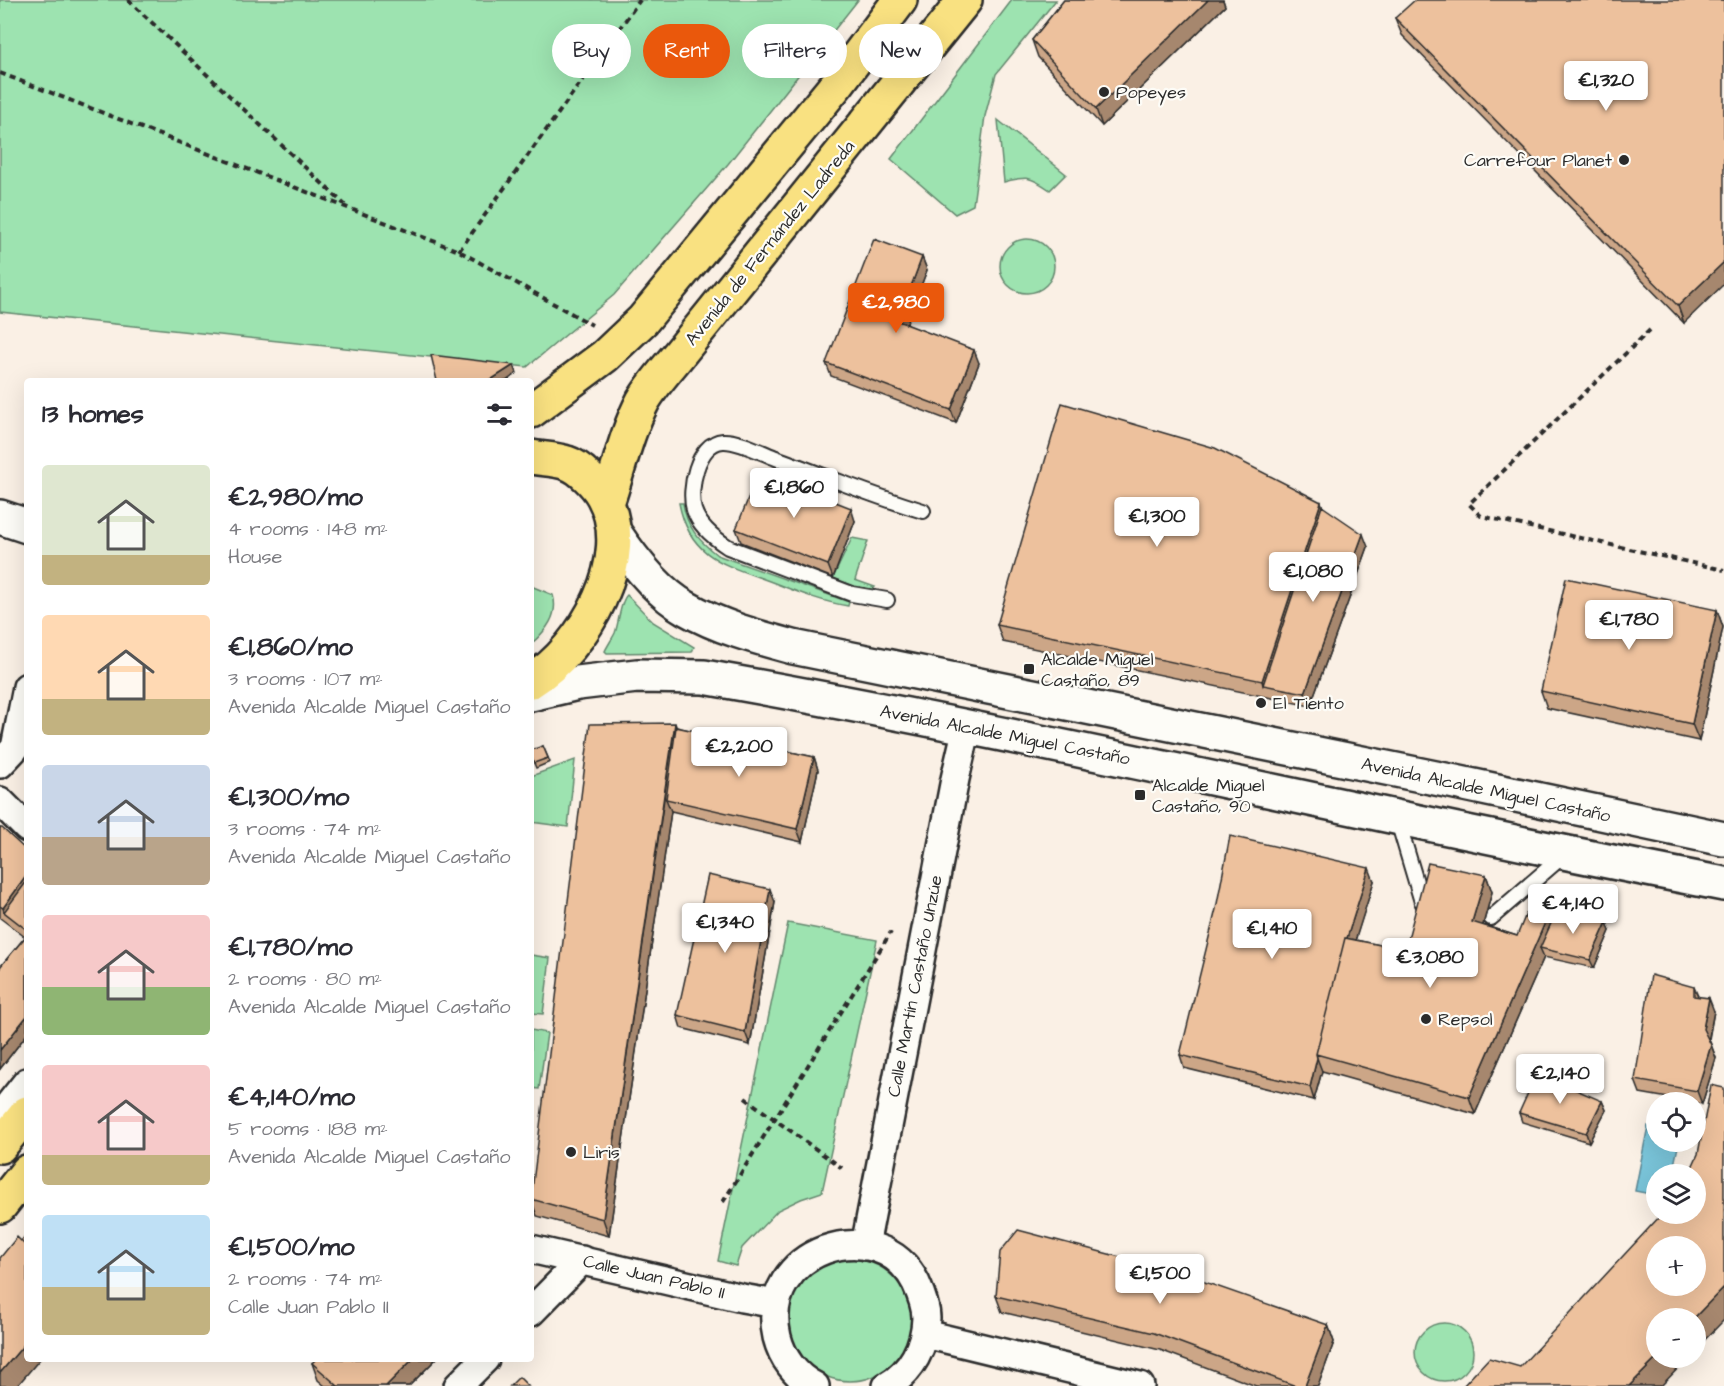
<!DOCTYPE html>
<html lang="en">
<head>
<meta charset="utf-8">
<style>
	:root { --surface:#fff; --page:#f7f7f7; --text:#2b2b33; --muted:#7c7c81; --accent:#ea580c }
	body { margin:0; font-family:"Architects Daughter",sans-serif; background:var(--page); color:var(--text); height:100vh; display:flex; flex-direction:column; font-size:22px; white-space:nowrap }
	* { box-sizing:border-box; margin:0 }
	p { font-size:20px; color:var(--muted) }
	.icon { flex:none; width:33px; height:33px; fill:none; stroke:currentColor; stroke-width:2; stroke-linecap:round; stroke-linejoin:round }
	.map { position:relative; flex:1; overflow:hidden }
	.drawer { position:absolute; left:24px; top:378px; width:510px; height:984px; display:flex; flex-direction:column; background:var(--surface); border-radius:6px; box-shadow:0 6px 24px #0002 }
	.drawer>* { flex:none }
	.hud { position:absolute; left:552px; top:24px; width:570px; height:54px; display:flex; gap:12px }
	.controls { position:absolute; left:1646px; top:1092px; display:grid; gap:12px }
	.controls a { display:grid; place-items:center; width:60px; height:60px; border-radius:50%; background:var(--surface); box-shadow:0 6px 24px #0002; font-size:30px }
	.price { position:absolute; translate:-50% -51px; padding:0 14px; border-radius:6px; background:#fff; color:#222; font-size:20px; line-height:39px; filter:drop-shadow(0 2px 3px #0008) }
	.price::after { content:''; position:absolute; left:50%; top:36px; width:18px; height:14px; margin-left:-9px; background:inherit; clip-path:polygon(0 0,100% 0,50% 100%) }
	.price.on { background:var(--accent); color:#fff }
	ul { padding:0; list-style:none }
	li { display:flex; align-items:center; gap:18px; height:150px; padding:0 18px }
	li span { display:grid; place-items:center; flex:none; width:168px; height:120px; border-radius:6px; color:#555 }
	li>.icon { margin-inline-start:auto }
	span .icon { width:72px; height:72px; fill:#fffc; stroke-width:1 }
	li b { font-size:26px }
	h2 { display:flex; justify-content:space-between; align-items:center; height:72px; padding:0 18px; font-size:26px }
	.chip { padding:0 21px; border-radius:27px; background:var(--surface); box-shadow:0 6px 24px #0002; font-size:21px; line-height:54px }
	.chip.on { background:var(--accent); color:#fff }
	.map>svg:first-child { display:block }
	.green { fill:#9de3b0; stroke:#64876e; stroke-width:1.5 }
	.water { fill:#7ac5da; stroke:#5a8794; stroke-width:1.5 }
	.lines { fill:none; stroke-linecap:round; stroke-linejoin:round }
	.lane-casing { stroke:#2b2b2b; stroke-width:18 }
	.street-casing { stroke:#2b2b2b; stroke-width:32 }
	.secondary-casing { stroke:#2b2b2b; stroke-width:38 }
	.highway-casing { stroke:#2b2b2b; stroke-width:38 }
	.path { stroke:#2b2b2b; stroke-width:4; stroke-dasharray:6 4.5; stroke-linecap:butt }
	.lane { stroke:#fdfcf7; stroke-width:14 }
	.street { stroke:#fdfcf7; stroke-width:27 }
	.secondary { stroke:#fdfcf7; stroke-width:33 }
	.highway { stroke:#f9e181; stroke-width:33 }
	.wall { fill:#cca687; stroke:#2b2b2b; stroke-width:1.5 }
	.shaded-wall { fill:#a6876e; stroke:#2b2b2b; stroke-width:1.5 }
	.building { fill:#edc19d; stroke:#2b2b2b; stroke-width:1.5; fill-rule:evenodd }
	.poi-dot { fill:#2b2b2b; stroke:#fdfcf7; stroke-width:2 }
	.labels { text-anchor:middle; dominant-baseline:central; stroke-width:4.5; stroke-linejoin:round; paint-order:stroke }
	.poi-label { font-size:18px; fill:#2b2b2b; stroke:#fdfcf7; text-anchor:start }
	.street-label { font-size:18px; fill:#2b2b2b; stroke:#fdfcf7 }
</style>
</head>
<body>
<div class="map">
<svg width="1724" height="1386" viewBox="0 0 1724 1386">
	<rect width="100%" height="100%" fill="#faf0e5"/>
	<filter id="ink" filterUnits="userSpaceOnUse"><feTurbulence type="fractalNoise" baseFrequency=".0167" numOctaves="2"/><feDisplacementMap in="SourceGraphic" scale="12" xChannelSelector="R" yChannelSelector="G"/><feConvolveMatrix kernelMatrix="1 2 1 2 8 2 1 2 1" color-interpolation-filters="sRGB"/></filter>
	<g filter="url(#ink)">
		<path class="green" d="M 0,0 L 858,0 L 728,164 L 614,295 L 527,367 L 0,312 Z
			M 1012,0 L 1056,0 L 996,74 L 985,116 L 973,205 L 955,214 L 891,159 Z
			M 998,120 L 1066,174 L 1050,190 C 1030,176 1027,176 1004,182 Z
			M1000 266a27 27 0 1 1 54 0a27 27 0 1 1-54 0Z
			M 679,503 L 683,503 C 686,526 699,541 717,555 L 849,602 L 848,606 C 823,602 800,593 777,584 C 731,566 690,561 679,503 Z
			M 852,538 L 868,541 L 855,580 L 875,587 L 872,590 L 863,590 L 833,578 Z
			M 531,586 L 553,595 C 559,615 546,631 531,644 Z
			M 627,595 L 653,622 L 694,647 L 692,652 L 607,653 L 605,651 C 608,645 612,639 615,633 C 619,623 620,601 627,595 Z
			M 575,760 L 568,827 L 531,822 L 531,776 Z
			M 788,923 L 877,940 L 822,1192 L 801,1199 L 778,1210 L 742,1248 L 736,1266 L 718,1261 Z
			M 531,955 L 550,958 L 543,1014 L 531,1013 Z
			M 531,1030 L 547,1033 L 539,1089 L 531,1088 Z
			M789 1320a61 61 0 1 1 122 0a61 61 0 1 1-122 0Z
			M1415 1352a29 29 0 1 1 58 0a29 29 0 1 1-58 0Z"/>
		<path class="water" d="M 1648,1126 L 1656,1128 L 1656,1142 L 1679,1142 L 1672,1174 L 1656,1174 L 1656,1195 L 1635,1191 Z"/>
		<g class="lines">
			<g class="lane-casing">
				<path id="lane" d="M 887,600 L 852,594 L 728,547 C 714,538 699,526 694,510 C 688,490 697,443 723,441 C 737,440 763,453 776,458 C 825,476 873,496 923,511
					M 1397,818 L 1422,902
					M 1491,918 L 1564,855"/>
			</g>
			<g class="street-casing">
				<path id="street" d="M 0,764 L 15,748 L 27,687
					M 0,801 L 27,828
					M 0,1116 L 27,1082
					M 865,1246 L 955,779 L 967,727
					M 531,1249 L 742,1298 L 776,1304
					M 531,1312 L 582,1260
					M 925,1334 L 1140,1386
					M 458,1386 L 485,1359
					M 815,1386 C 795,1376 782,1357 777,1337 C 757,1250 879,1209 916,1283 C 921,1294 926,1306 926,1318 C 925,1346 912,1372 887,1386"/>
			</g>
			<g class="secondary-casing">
				<path id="secondary" d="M 0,517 L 27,526
					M 614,532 C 632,559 657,592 686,608 C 719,627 756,637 793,647 L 1455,782 L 1724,839
					M 531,694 L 578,683 L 637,676 L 704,677 C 1046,737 1383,819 1724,884"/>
			</g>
			<g class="highway-casing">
				<path id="highway" d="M 531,411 L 605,356 L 643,320 L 837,84 L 900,0
					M 531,457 C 543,459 556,459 567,463 C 580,467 597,485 603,496 C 637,557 584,649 531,681
					M 607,503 C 619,469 626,433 643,401 C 653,384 668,368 680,353 L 965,0
					M 0,1146 L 27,1113
					M 0,1206 L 27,1172"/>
			</g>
			<path class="path" d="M 128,0 L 345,205
				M 0,73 L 459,251 L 592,325
				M 459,251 L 640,0
				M 1650,330 L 1469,504 L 1481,516 L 1724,570
				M 745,1098 L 842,1168
				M 723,1202 L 891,932"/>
			<use href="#lane" class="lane"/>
			<use href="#street" class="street"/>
			<use href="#secondary" class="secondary"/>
			<use href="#highway" class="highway"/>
		</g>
		<path class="wall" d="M 1064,0 L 1223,0 L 1225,6 L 1102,126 L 1038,57 L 1032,40 Z
			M 1724,0 L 1684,323 L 1402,35 L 1395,18 Z
			M 922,257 L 927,270 L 906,324 L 979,363 L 956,423 L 831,376 L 826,363 Z
			M 1321,502 L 1322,506 L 1368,547 L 1310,706 L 1003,642 L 997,625 Z
			M 855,521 L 833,578 L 741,542 L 736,529 Z
			M 1717,610 L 1723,627 L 1699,741 L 1547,708 L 1541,691 Z
			M 676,727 L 814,757 L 818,770 L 802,842 L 671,811 L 609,1236 L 537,1216 L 531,1199 Z
			M 543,746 L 550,762 L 536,768 L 531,756 Z
			M 0,828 L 27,851 L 27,1034 L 0,1069 L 0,967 L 25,937 L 0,918 Z
			M 1486,875 L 1492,892 L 1483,925 L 1517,936 L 1554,902 L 1557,910 L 1610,931 L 1594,968 L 1544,957 L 1475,1114 L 1322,1071 L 1314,1100 L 1184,1068 L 1180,1055 L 1374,881 L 1355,940 L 1405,950 Z
			M 775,902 L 750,1045 L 681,1028 L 677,1015 Z
			M 1694,987 L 1698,996 L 1714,1011 L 1709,1039 L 1716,1058 L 1702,1104 L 1640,1093 L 1635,1080 Z
			M 1602,1101 L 1606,1110 L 1589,1142 L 1522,1122 L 1519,1113 Z
			M 996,1296 L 1328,1325 L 1334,1342 L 1318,1386 L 1256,1386 L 1160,1350 L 1002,1312 Z
			M 436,1359 L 409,1386 L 325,1386 L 318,1380 L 312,1363 Z"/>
		<path class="shaded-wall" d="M 1208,0 L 1223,0 L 1225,6 L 1102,126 L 1096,109 Z
			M 922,257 L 927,270 L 903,334 L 898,321 Z
			M 1724,262 L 1724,284 L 1684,323 L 1678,306 Z
			M 974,350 L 979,363 L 956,423 L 951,410 Z
			M 514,365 L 517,373 L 506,381 L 489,381 Z
			M 1321,502 L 1327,518 L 1263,685 L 1262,681 Z
			M 851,508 L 855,521 L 833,578 L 828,565 Z
			M 1363,534 L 1368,547 L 1310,706 L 1305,693 Z
			M 1717,610 L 1723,627 L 1699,741 L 1692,724 Z
			M 675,723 L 681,740 L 666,799 L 671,811 L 609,1236 L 603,1219 Z
			M 814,757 L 818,770 L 802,842 L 797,829 Z
			M 1369,868 L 1374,881 L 1351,954 L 1346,941 Z
			M 27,875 L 27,900 L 4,912 L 3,908 Z
			M 1486,875 L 1492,892 L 1479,939 L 1472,922 Z
			M 770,889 L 775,902 L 750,1045 L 745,1032 Z
			M 1554,902 L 1560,919 L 1540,948 L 1544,957 L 1475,1114 L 1469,1097 Z
			M 1607,922 L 1610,931 L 1594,968 L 1590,960 Z
			M 1709,998 L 1714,1011 L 1708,1042 L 1703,1029 Z
			M 27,1016 L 27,1034 L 0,1069 L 0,1050 Z
			M 1711,1045 L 1716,1058 L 1702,1104 L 1697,1091 Z
			M 1317,1058 L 1322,1071 L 1314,1100 L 1310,1087 Z
			M 1602,1101 L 1606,1110 L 1589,1142 L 1586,1133 Z
			M 1724,1287 L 1724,1320 L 1695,1350 L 1695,1318 L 1694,1318 Z
			M 1328,1325 L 1334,1342 L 1318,1386 L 1305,1386 Z
			M 27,1341 L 27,1359 L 40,1359 L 17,1386 L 0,1386 L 0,1373 Z
			M 1657,1358 L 1688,1358 L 1661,1386 L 1629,1386 Z
			M 413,1359 L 436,1359 L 409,1386 L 386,1386 Z"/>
		<path class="building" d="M 1064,0 L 1208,0 L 1096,109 L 1032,40 Z
			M 1415,0 L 1724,0 L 1724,262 L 1678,306 L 1395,18 Z
			M 874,239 L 922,257 L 898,321 L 974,350 L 951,410 L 826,363 Z
			M 431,355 L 514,365 L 489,381 L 437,381 Z
			M 1062,403 L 1215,448 L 1321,502 L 1262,681 L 997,625 Z
			M 759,472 L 851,508 L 828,565 L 736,529 Z
			M 1322,506 L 1363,534 L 1305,693 L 1263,685 Z
			M 1566,578 L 1717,610 L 1692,724 L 1541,691 Z
			M 675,723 L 664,795 L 603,1219 L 531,1199 L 590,724 Z
			M 676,727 L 814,757 L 797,829 L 666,799 Z
			M 543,746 L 548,758 L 534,763 L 531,756 L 531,750 Z
			M 0,828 L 2,828 L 27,851 L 27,875 L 3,908 L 0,906 Z
			M 1230,836 L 1369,868 L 1347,938 L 1345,938 L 1316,1054 L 1317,1058 L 1310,1087 L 1180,1055 L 1216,909 Z
			M 1428,863 L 1486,875 L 1472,922 L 1517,936 L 1526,914 L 1544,898 L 1554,902 L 1469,1097 L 1316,1054 L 1345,938 L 1405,950 Z
			M 708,875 L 770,889 L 745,1032 L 677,1015 Z
			M 27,881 L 27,930 L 4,912 Z
			M 1557,910 L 1607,922 L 1590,960 L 1540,948 Z
			M 27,935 L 27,1016 L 0,1050 L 0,967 Z
			M 1651,975 L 1694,987 L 1694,996 L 1709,998 L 1703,1029 L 1711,1045 L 1697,1091 L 1635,1080 Z
			M 1537,1073 L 1602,1101 L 1586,1133 L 1519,1113 Z
			M 1711,1085 L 1724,1088 L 1724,1287 L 1694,1318 L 1656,1318 L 1657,1358 L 1629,1386 L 1463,1386 L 1489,1358 L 1520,1367 L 1662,1214 L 1695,1214 L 1695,1174 L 1689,1174 L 1698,1154 ZM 1656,1246 L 1695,1246 L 1695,1286 L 1656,1286 Z
			M 1018,1230 L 1173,1271 L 1328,1325 L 1305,1386 L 1296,1386 L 1154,1333 L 996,1296 L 1000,1252 Z
			M 27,1234 L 27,1247 L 21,1241 Z
			M 17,1237 L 27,1247 L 27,1341 L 0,1373 L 0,1258 Z
			M 316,1359 L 413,1359 L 386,1386 L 338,1386 L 312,1363 Z
			M 519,1377 L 528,1386 L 510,1386 Z"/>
	</g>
	<g class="poi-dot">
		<circle cx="1104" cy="92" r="6"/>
		<circle cx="1624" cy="160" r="6"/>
		<rect x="1023" y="663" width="12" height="12" rx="3"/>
		<circle cx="1261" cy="703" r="6"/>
		<rect x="1134" y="789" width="12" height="12" rx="3"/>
		<circle cx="1426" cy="1019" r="6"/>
		<circle cx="571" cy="1152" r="6"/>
	</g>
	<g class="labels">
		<g class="poi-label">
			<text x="1116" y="92">Popeyes</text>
			<text x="1612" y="160" text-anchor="end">Carrefour Planet</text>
			<text x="1041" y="659">Alcalde Miguel<tspan x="1041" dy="21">Castaño, 89</tspan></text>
			<text x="1273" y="703">El Tiento</text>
			<text x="1152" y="785">Alcalde Miguel<tspan x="1152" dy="21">Castaño, 90</tspan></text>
			<text x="1438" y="1019">Repsol</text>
			<text x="583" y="1152">Liris</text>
		</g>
		<g class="street-label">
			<text transform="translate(770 243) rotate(-51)">Avenida de Fernández Ladreda</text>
			<text transform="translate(1005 735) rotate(11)">Avenida Alcalde Miguel Castaño</text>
			<text transform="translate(1486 790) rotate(12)">Avenida Alcalde Miguel Castaño</text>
			<text transform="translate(915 986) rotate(-79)">Calle Martín Castaño Unzúe</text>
			<text transform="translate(654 1277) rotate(13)">Calle Juan Pablo II</text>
		</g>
	</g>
</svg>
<div class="controls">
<a><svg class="icon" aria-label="locate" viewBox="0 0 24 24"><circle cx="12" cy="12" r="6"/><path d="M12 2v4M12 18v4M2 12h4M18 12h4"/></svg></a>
<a><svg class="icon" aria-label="layers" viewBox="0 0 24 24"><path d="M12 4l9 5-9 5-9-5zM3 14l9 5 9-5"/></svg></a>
<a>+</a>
<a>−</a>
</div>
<b class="price" style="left:1606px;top:112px">€1,320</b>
<b class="price on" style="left:896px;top:334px">€2,980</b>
<b class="price" style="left:794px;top:519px">€1,860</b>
<b class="price" style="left:1157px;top:548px">€1,300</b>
<b class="price" style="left:1313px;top:603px">€1,080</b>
<b class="price" style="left:1629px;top:651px">€1,780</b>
<b class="price" style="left:739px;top:778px">€2,200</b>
<b class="price" style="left:1573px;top:935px">€4,140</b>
<b class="price" style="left:725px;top:954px">€1,340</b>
<b class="price" style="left:1272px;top:960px">€1,410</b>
<b class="price" style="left:1430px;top:989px">€3,080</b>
<b class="price" style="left:1560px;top:1105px">€2,140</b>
<b class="price" style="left:1160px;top:1305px">€1,500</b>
<div class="hud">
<a class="chip">Buy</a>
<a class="chip on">Rent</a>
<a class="chip">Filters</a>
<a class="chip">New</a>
</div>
<section class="drawer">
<h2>13 homes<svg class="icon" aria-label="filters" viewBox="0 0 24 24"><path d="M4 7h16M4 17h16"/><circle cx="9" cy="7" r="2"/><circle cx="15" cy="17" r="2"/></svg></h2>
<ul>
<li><span style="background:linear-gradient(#dfe7d0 75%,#c2b280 0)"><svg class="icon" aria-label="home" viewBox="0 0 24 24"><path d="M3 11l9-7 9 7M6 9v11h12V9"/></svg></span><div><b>€2,980/mo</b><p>4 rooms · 148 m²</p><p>House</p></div></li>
<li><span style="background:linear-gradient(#ffd9b3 70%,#c2b280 0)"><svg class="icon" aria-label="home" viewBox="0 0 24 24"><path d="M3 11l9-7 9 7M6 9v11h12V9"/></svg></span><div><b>€1,860/mo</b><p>3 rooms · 107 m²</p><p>Avenida Alcalde Miguel Castaño</p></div></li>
<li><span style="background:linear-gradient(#c9d6e8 60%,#b9a48a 0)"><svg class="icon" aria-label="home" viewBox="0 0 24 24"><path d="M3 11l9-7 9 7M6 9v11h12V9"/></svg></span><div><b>€1,300/mo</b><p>3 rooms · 74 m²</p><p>Avenida Alcalde Miguel Castaño</p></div></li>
<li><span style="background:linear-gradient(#f6c9c9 60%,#8fb573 0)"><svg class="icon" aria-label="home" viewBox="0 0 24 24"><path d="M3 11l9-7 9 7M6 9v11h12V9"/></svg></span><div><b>€1,780/mo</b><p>2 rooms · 80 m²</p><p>Avenida Alcalde Miguel Castaño</p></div></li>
<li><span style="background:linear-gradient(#f6c9c9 75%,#c2b280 0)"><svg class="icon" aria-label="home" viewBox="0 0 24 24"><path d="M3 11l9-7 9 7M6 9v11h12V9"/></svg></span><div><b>€4,140/mo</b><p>5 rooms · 188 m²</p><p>Avenida Alcalde Miguel Castaño</p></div></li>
<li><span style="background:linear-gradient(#bfe0f5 60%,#c2b280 0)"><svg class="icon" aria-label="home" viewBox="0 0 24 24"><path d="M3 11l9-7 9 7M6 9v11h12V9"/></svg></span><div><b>€1,500/mo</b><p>2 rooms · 74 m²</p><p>Calle Juan Pablo II</p></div></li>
</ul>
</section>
</div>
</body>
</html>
